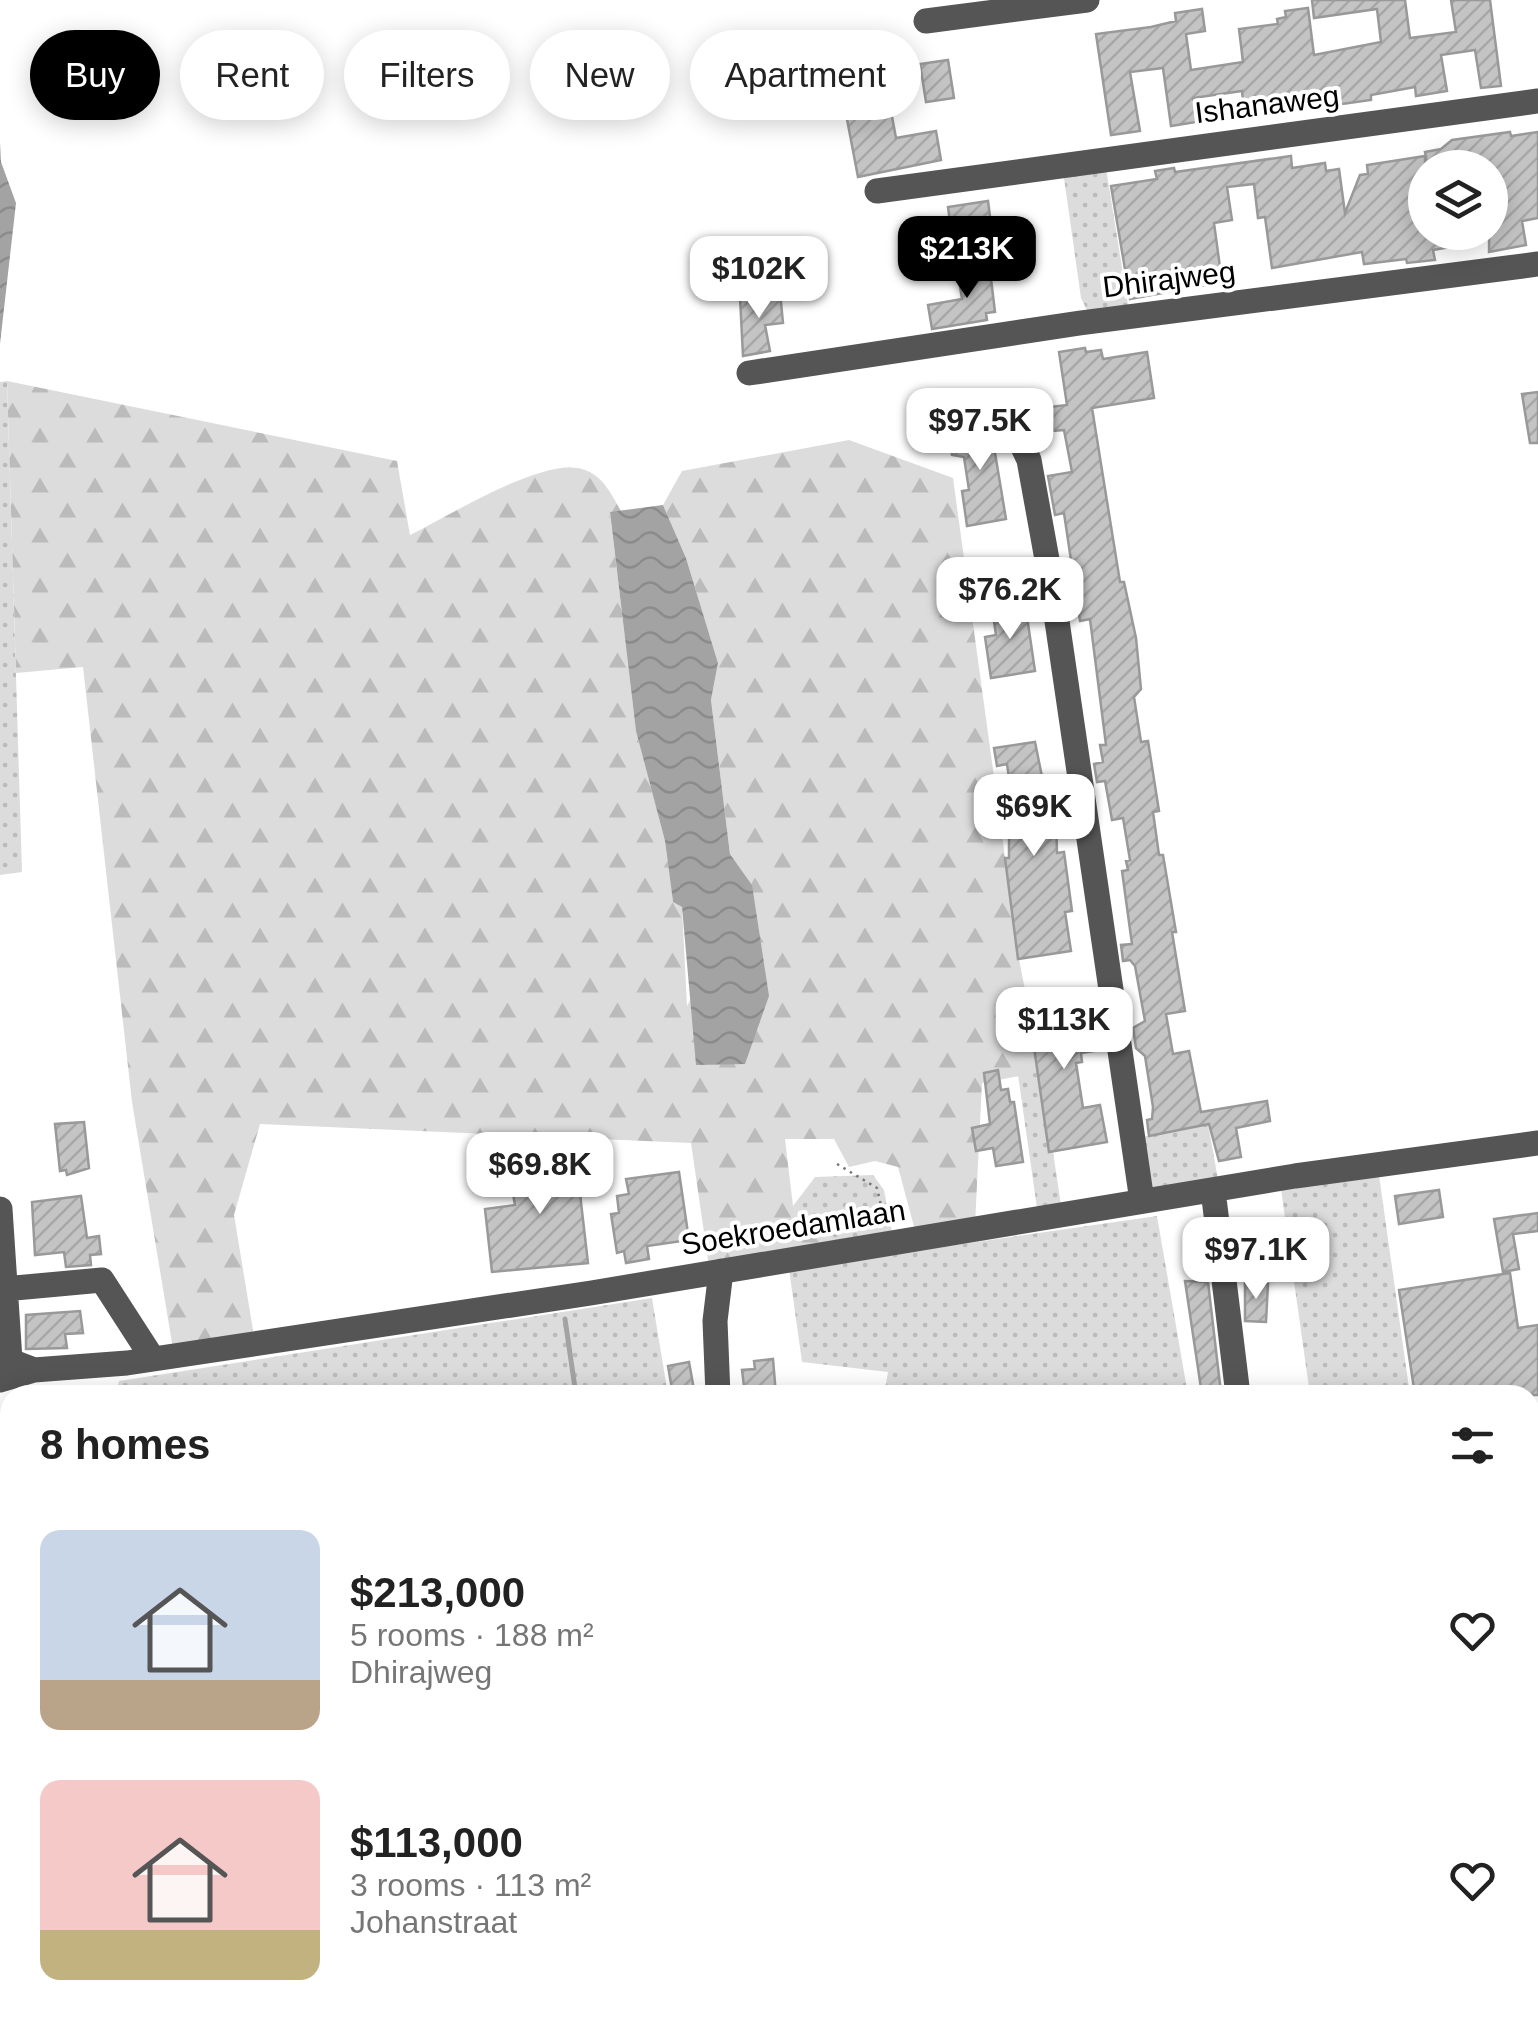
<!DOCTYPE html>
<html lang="en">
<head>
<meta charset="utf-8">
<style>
	:root { --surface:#fff; --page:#f6f6f6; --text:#222; --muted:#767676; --accent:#000 }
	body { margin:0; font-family:Arial,sans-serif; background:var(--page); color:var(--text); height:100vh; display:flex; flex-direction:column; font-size:38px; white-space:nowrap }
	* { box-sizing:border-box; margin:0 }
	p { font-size:32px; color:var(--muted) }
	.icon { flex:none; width:55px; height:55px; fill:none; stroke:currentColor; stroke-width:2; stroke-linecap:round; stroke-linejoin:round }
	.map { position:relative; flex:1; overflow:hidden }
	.details { position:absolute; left:0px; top:1385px; width:1540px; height:642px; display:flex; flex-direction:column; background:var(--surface); border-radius:30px 30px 0 0; box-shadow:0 5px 25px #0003 }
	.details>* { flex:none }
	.banner { position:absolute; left:30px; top:30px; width:1000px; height:90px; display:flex; gap:20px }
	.buttons { position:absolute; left:1408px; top:150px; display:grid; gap:20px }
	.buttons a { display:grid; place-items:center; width:100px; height:100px; border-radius:50%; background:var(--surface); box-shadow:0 5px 25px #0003; font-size:50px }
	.price { position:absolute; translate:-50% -85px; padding:0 22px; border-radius:20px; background:#fff; color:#222; font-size:32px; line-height:65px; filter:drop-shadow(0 2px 5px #0008) }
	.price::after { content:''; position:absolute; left:50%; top:60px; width:30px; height:22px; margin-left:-15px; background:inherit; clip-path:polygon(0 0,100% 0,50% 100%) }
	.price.active { background:var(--accent); color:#fff }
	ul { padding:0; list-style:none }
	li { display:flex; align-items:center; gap:30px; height:250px; padding:0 40px }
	li span { display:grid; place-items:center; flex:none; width:280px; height:200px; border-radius:20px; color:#555 }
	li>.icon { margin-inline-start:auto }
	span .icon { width:120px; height:120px; fill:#fffc; stroke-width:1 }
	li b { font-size:42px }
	h2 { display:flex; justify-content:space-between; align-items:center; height:120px; padding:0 40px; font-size:42px }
	.chip { padding:0 35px; border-radius:45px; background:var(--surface); box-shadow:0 5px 25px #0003; font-size:35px; line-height:90px }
	.chip.active { background:var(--accent); color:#fff }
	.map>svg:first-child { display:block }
	.grass { fill:url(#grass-dots) }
	.forest { fill:url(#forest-firs) }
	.water { fill:url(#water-waves) }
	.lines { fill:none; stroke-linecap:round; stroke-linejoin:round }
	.stream { stroke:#a3a3a3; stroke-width:5 }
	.building { fill:url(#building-hatch); stroke:#999; stroke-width:2.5 }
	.path { stroke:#777; stroke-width:2.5; stroke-dasharray:2.5 5; stroke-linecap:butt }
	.minor { stroke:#555; stroke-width:25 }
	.labels { text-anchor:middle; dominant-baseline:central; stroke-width:8; stroke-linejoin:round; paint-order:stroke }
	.street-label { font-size:30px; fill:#000; stroke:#fff }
</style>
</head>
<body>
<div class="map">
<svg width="1538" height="2027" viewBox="0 0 1538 2027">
	<defs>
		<pattern id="grass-dots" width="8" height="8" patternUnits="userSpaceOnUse" patternTransform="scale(2.5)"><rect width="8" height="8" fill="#dcdcdc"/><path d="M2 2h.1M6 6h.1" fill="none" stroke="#bbb" stroke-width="1.8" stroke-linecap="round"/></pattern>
		<pattern id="forest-firs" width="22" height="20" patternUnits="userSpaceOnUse" patternTransform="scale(2.5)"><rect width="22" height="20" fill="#dcdcdc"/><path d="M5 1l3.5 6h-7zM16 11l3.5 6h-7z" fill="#bbb"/></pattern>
		<pattern id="water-waves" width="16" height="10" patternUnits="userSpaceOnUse" patternTransform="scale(2.5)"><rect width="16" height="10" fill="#a3a3a3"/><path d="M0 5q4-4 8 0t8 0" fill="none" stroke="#8b8b8b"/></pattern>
		<pattern id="building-hatch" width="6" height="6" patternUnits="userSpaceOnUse" patternTransform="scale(2.5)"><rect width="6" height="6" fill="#c4c4c4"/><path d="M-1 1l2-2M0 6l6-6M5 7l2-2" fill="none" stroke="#a7a7a7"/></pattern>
	</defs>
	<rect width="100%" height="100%" fill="#fff"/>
	<path class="grass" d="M 1105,162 L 1129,311 L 1087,310 L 1081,298 L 1064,178 Z
		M 7,381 L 22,872 L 0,875 L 0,382 Z
		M 1041,1072 L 1062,1212 L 1038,1215 L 1018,1075 Z
		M 1208,1124 L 1219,1185 L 1150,1188 L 1137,1138 Z
		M 873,1175 L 884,1190 L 893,1237 L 839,1246 L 793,1206 L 815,1177 Z
		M 1379,1175 L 1410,1395 L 1310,1395 L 1281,1189 Z
		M 1157,1216 L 1188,1395 L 884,1395 L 888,1372 L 802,1362 L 789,1269 Z
		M 652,1298 L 668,1395 L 115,1395 L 119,1381 Z
		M 10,1548 L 10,2018 L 1018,2018 L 951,2027 L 0,2027 L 0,1549 Z"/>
	<path class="forest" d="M 7,381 L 397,461 L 410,535 C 449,516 536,461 578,468 C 602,473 610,492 621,511 L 610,513 L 636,730 L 665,841 L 673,902 L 682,907 L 687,1006 L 752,885 L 730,854 L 711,700 L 718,663 L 686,558 L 663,505 L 682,471 L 849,440 L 953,478 L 1019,959 L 1041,1072 L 982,1083 L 975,1225 L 916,1234 L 898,1167 L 875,1161 L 849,1167 L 834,1139 L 785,1139 L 793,1206 L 839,1246 L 709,1267 L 691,1143 L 260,1124 L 234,1215 L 254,1336 L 173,1349 L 132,1102 L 83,667 L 16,673 Z
		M 1538,1494 L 1538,1841 L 1530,1842 L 1530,1495 Z
		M 1538,1923 L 1538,2027 L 951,2027 L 1018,2018 L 1530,2018 L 1530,1924 Z"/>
	<path class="water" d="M 0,142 L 1,162 L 16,203 L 0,344 Z
		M 663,505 L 686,558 L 718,663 L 711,700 L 730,854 L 752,885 L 769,996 L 745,1064 L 696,1065 L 682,907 L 673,902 L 665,841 L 636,731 L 610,512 Z"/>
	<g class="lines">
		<path class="stream" d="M 565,1319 L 576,1395
			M 666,2018 L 667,2027"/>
	</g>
	<path class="building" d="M 1312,0 L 1405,0 L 1410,38 L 1456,32 L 1451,0 L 1490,0 L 1501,86 L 1481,88 L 1475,50 L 1441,55 L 1447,91 L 1416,96 L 1415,87 L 1371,95 L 1371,100 L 1284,112 L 1283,105 L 1244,110 L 1242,91 L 1193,98 L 1196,122 L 1171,126 L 1163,68 L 1130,72 L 1140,131 L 1111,135 L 1096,34 L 1151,27 L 1176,21 L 1175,13 L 1202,9 L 1205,31 L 1186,34 L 1191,70 L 1243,62 L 1239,29 L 1278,24 L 1277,19 L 1286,17 L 1285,11 L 1308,8 L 1314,55 L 1381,42 L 1377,9 L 1314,18 Z
		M 948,60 L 954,98 L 926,102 L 920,64 Z
		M 890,106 L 896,138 L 936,131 L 941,160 L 858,177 L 846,114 Z
		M 1510,132 L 1511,136 L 1538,132 L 1538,218 L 1522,221 L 1526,245 L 1489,252 L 1490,168 L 1428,168 L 1425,152 L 1441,149 L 1452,140 Z
		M 1291,156 L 1292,168 L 1325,163 L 1326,171 L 1339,169 L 1345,213 L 1360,175 L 1368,174 L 1367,165 L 1425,156 L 1425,232 L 1454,232 L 1456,246 L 1433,250 L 1435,260 L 1407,263 L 1406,259 L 1364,264 L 1362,252 L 1272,268 L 1265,217 L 1258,218 L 1254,184 L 1227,187 L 1232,220 L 1214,223 L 1222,282 L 1130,299 L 1111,186 L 1157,179 L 1155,171 L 1174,168 L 1175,172 Z
		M 988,201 L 992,232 L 952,237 L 948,207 Z
		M 989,262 L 995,312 L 986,313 L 987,320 L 932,329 L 928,305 L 962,299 L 959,280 L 971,279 L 969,265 Z
		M 780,292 L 783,323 L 765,325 L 770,351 L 743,356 L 740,297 Z
		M 1085,348 L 1086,352 L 1101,350 L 1103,359 L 1147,352 L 1154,398 L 1092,408 L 1120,582 L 1124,582 L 1136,638 L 1141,689 L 1134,697 L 1141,742 L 1148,741 L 1159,811 L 1153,812 L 1159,855 L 1163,855 L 1176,932 L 1172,932 L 1185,1011 L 1166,1014 L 1173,1054 L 1189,1051 L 1201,1112 L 1267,1101 L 1270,1121 L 1236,1128 L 1241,1157 L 1219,1161 L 1209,1124 L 1149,1136 L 1147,1120 L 1152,1119 L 1153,1107 L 1145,1056 L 1136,1048 L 1133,1028 L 1145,1021 L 1135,966 L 1130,960 L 1123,961 L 1121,945 L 1132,944 L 1122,871 L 1128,870 L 1126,861 L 1130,860 L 1123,818 L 1112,820 L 1105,781 L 1097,782 L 1094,764 L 1103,762 L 1100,745 L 1106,745 L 1090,619 L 1080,621 L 1064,513 L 1055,515 L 1048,476 L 1072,472 L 1064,430 L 1053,431 L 1050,407 L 1067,405 L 1059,352 Z
		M 1538,392 L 1538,443 L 1530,443 L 1522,394 Z
		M 1000,427 L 1001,447 L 994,447 L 1006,519 L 967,526 L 962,491 L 969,490 L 964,457 L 952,455 L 951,429 Z
		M 1025,603 L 1035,671 L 991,678 L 985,637 L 996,635 L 992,608 Z
		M 1035,742 L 1050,816 L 1056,819 L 1057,853 L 1064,852 L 1072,911 L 1065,912 L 1071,951 L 1018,959 L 1005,858 L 1009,858 L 1009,806 L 1013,806 L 1007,764 L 997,766 L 994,748 Z
		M 1067,992 L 1068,998 L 1080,996 L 1094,1051 L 1081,1053 L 1082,1062 L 1076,1063 L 1083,1108 L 1100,1105 L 1107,1142 L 1049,1152 L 1028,1005 L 1041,1002 L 1041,997 Z
		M 998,1070 L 1001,1090 L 1008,1089 L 1010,1102 L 1014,1102 L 1023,1162 L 996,1166 L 993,1148 L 976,1151 L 972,1128 L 990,1124 L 984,1073 Z
		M 84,1122 L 89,1168 L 67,1175 L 66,1170 L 60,1171 L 55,1124 Z
		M 551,1149 L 552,1153 L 575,1150 L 588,1263 L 492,1272 L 485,1209 L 515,1205 L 510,1178 L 527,1175 L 524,1158 L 534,1157 L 533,1152 Z
		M 679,1172 L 689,1240 L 647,1246 L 649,1259 L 626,1263 L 624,1251 L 617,1253 L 611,1214 L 619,1213 L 617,1196 L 629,1194 L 626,1179 Z
		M 1439,1190 L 1443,1217 L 1399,1224 L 1395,1196 Z
		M 81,1196 L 87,1238 L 99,1236 L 101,1254 L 90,1255 L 91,1265 L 66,1267 L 64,1252 L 35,1255 L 32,1202 Z
		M 1538,1213 L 1538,1231 L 1513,1234 L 1519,1269 L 1503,1272 L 1494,1219 Z
		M 1510,1273 L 1518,1328 L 1538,1325 L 1538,1395 L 1415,1395 L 1399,1290 Z
		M 1185,1281 L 1208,1282 L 1221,1393 L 1202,1395 Z
		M 1245,1283 L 1268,1284 L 1266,1322 L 1245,1321 Z
		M 80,1311 L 83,1333 L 65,1334 L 67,1348 L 26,1349 L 26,1315 Z
		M 773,1359 L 776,1395 L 745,1395 L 742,1370 L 755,1369 L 754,1361 Z
		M 689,1362 L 695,1395 L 673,1395 L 668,1366 Z"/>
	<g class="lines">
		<path class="path" d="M 837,1164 L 877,1188 L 885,1223"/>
		<path class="minor" d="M 926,21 L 1087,0
			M 877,191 L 1538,101
			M 749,373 L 1080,323 L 1538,264
			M 1019,439 L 1029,460 L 1052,587 L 1142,1201
			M 1213,1190 L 1238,1395
			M 0,1209 L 10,1360
			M 4,1289 L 102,1280 L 153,1359
			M 0,1357 L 34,1370 L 127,1363 L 591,1293 L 1295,1176 L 1538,1143
			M 0,1380 L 34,1370
			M 718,1395 L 715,1321 L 721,1271"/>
	</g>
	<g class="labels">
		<g class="street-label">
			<text transform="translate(1267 104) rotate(-7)">Ishanaweg</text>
			<text transform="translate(1169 279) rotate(-7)">Dhirajweg</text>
			<text transform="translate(793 1227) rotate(-9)">Soekroedamlaan</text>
		</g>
	</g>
</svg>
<div class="buttons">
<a><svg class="icon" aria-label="layers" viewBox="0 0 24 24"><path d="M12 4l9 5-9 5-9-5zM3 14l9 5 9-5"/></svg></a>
</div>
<b class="price active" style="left:967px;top:301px">$213K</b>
<b class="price" style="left:759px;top:321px">$102K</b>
<b class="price" style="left:980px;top:473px">$97.5K</b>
<b class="price" style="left:1010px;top:642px">$76.2K</b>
<b class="price" style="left:1034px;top:859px">$69K</b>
<b class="price" style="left:1064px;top:1072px">$113K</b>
<b class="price" style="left:540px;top:1217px">$69.8K</b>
<b class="price" style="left:1256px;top:1302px">$97.1K</b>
<div class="banner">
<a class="chip active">Buy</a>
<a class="chip">Rent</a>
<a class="chip">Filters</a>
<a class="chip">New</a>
<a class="chip">Apartment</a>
</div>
<section class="details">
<h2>8 homes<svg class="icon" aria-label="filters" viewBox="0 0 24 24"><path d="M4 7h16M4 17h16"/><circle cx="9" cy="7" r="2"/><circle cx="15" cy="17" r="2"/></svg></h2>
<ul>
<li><span style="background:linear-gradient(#c9d6e8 75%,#b9a48a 0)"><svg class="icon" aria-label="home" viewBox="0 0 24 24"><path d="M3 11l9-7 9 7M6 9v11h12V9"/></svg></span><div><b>$213,000</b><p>5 rooms · 188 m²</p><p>Dhirajweg</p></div><svg class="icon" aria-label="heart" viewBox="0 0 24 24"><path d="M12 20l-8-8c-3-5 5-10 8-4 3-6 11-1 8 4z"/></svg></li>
<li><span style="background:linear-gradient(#f6c9c9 75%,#c2b280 0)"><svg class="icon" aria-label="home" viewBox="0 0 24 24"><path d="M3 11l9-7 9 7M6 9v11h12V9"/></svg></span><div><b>$113,000</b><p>3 rooms · 113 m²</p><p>Johanstraat</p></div><svg class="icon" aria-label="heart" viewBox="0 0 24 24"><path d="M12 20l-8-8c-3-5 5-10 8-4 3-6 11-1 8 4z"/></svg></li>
</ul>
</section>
</div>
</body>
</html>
